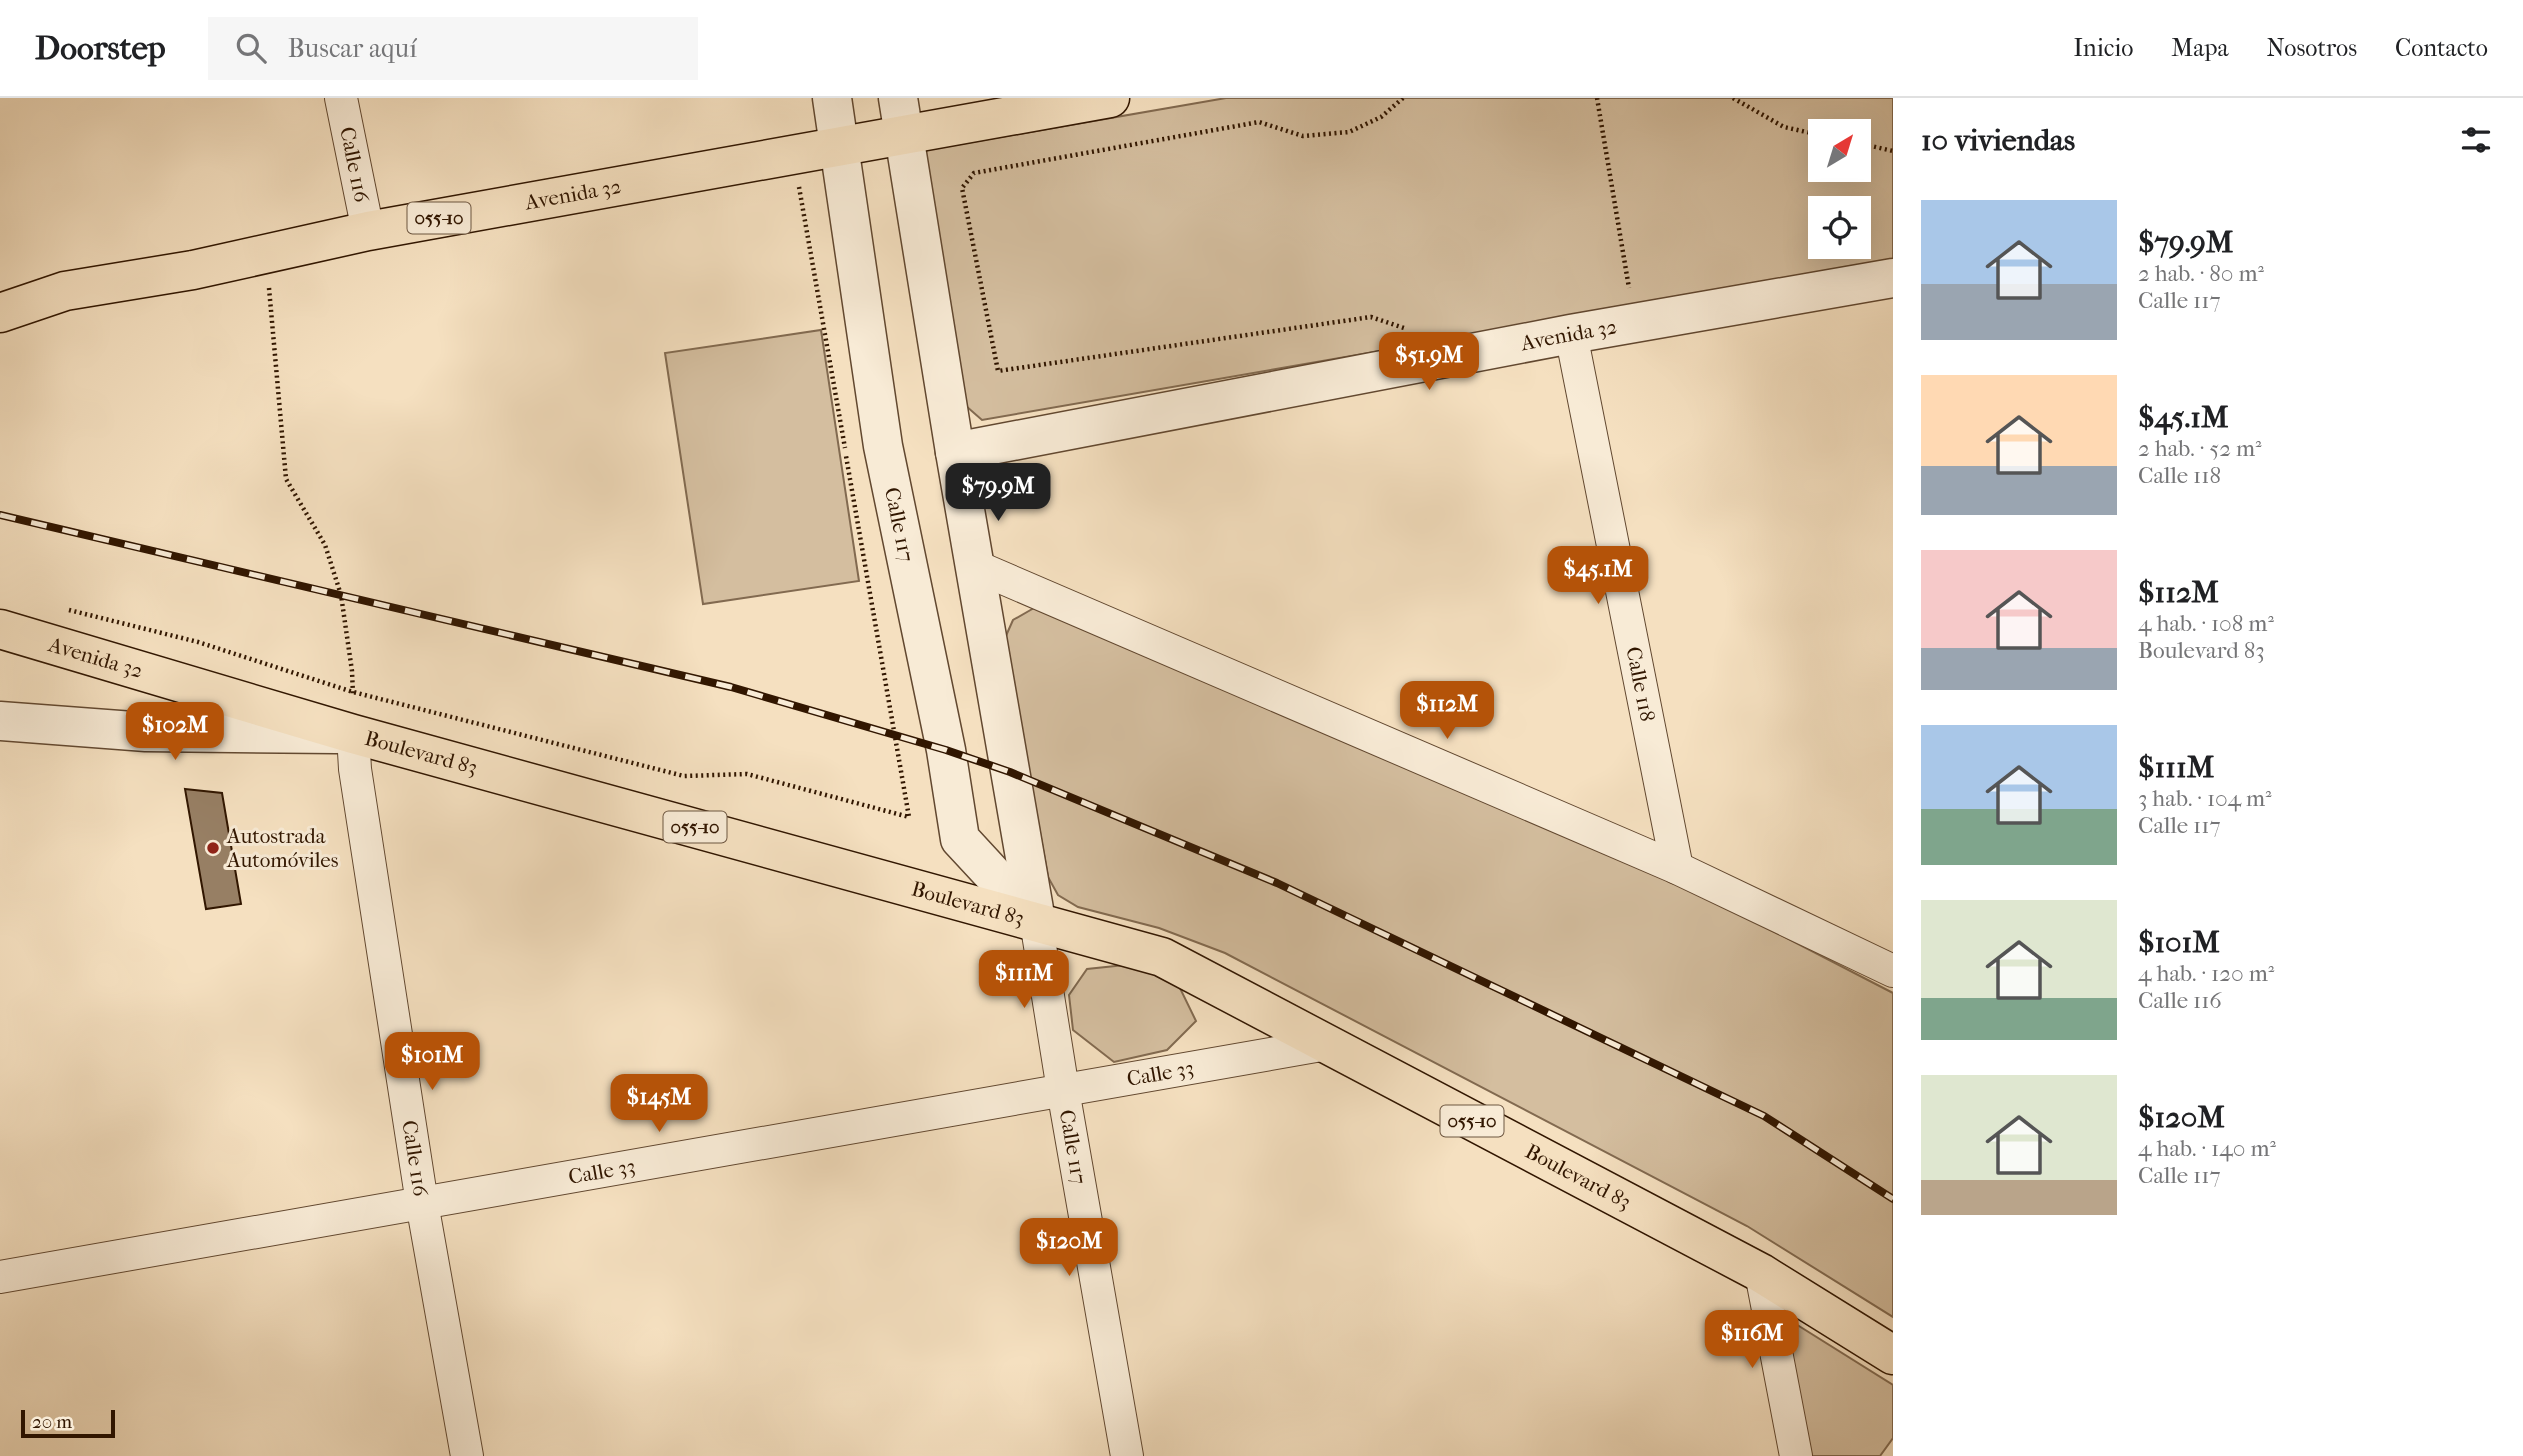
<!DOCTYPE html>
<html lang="es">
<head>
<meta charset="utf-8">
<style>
	:root { --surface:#fff; --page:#f6f6f6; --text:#202124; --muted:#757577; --line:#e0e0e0; --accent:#b45309 }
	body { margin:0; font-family:"IM FELL French Canon",serif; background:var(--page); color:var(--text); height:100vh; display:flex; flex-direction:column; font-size:26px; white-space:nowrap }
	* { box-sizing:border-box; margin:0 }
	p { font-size:23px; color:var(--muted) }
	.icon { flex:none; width:38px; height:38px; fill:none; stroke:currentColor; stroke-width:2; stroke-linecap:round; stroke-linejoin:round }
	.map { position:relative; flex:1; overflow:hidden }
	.sheet { display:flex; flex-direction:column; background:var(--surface); width:630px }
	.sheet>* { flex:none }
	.needle { width:46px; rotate:38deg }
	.buttons { position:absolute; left:1808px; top:21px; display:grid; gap:14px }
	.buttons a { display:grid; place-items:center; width:63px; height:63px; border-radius:0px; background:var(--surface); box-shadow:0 7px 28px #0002; font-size:35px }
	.scale { position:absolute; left:21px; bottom:18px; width:94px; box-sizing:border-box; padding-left:7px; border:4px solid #311600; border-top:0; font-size:19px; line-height:24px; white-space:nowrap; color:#311600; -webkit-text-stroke:5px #f8ebd6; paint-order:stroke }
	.price { position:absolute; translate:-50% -60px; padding:0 16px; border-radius:14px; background:var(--accent); color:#fff; font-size:23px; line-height:46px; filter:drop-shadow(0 2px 4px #0008) }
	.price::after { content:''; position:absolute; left:50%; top:42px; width:21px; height:16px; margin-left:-10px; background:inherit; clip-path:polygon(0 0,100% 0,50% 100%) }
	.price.active { background:#222; color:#fff }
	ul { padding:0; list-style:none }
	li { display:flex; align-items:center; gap:21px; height:175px; padding:0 28px }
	li span { display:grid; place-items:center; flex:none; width:196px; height:140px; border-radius:0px; color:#555 }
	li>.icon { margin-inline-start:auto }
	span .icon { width:84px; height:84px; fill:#fffc; stroke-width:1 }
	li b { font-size:30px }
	h2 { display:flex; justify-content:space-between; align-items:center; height:84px; padding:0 28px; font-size:30px }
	header { display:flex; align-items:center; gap:42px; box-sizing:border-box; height:98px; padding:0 35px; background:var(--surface); border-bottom:2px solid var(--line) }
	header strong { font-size:33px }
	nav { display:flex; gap:38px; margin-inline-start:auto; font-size:24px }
	.search { width:490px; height:63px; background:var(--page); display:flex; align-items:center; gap:18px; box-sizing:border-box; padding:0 24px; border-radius:0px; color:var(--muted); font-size:26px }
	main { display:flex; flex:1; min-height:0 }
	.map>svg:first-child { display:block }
	.green { fill:#d4be9f; stroke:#826a50; stroke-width:2; fill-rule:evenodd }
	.building { fill:#977f64; stroke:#311600; stroke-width:2 }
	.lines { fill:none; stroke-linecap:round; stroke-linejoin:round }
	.minor-casing { stroke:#624830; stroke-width:34 }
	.tertiary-casing { stroke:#624830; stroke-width:41 }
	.trunk-casing { stroke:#311600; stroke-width:41 }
	.path { stroke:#311600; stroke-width:4.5; stroke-dasharray:2 3.5; stroke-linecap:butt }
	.minor { stroke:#f8ebd6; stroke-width:32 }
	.tertiary { stroke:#f8ebd6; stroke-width:38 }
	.trunk { stroke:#f5e0c0; stroke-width:38 }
	.rail-casing { stroke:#311600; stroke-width:8 }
	.rail { stroke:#f8ebd6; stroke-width:5; stroke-dasharray:16; stroke-linecap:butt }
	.poi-dot { fill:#8f2418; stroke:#f8ebd6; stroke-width:2.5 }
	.labels { text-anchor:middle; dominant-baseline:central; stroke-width:6; stroke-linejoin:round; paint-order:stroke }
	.shield { fill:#f8ebd6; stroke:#6d5640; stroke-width:2 }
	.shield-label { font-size:19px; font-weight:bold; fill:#311600 }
	.street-label { font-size:21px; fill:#311600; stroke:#f8ebd6 }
	.poi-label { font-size:21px; fill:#311600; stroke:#f8ebd6; text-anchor:start }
</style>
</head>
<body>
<header>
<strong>Doorstep</strong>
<div class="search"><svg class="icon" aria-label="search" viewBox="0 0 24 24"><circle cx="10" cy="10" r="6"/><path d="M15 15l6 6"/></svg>Buscar aquí</div>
<nav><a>Inicio</a><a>Mapa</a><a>Nosotros</a><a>Contacto</a></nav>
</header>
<main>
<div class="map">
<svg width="1893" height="1358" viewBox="0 0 1893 1358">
	<rect width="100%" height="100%" fill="#f5e0c0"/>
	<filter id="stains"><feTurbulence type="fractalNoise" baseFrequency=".00286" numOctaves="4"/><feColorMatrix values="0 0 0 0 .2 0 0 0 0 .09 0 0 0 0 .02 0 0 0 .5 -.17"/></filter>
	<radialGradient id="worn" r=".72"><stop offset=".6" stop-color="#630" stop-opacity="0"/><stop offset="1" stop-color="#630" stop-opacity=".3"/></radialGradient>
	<path class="green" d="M 1226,0 L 1893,0 L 1893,164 L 982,322 L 966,308 L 920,53 ZM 1820,33 L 1858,33 L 1858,72 L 1820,72 ZM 1820,110 L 1858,110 L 1858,149 L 1820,149 Z
		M 821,232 L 859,483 L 703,506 L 665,255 Z
		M 1034,510 L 1668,779 L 1893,895 L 1893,1219 L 1747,1128 L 1225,855 L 1159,830 L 1078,809 L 1058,797 L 1048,779 L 1005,540 L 1013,522 Z
		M 1144,865 L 1177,884 L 1196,923 L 1167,952 L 1114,964 L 1073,932 L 1069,897 L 1087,871 Z
		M 1783,1218 L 1893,1287 L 1893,1340 L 1880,1358 L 1809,1358 Z"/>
	<path class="building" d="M 185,691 L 222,695 L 241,806 L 206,811 Z"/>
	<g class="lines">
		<g class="minor-casing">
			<g id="minor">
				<path id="s1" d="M 341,0 L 368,133"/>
				<path id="s2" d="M 1571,236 L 1677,770"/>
				<path d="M 975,468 L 1677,770 L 1893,873"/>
				<path id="s3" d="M 353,636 L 355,671 L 422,1105 L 467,1358"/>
				<path id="s4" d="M 1036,823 L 1063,992 L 1127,1358"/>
				<path d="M 1761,1175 L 1796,1358"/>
				<path id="s5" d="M 0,1179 L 1327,946"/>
			</g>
		</g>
		<g class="tertiary-casing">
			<g id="tertiary">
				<path id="s6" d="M 832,0 L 883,348 L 946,652 L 960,741 L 1036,823"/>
				<path d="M 898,0 L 955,354 L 1036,823"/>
				<path id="s7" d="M 955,354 L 1571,236 L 1893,180"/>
				<path d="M 0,623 L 146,634 L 337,636"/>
			</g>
		</g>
		<g class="trunk-casing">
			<g id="trunk">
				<path id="s8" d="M 0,215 L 65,193 L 193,172 L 368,133 L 1110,0"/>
				<path id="s9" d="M 0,531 L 353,636 L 1162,859 L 1761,1175 L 1893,1257"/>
			</g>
		</g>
		<path class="path" d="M 1403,0 L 1381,19 L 1349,34 L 1303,38 L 1259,24 L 974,75 L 962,90 L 998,273 L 1371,219 L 1407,231
			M 1597,0 L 1629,190
			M 1733,0 L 1784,29 L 1820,37
			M 1858,45 L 1893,53
			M 799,89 L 845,350
			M 269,190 L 286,381 L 325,447 L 341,497 L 352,573 L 353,596
			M 69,512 L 198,544 L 353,594 L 684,678 L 747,676 L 909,719 L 846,358"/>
		<use href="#minor" class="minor"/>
		<use href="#tertiary" class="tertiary"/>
		<use href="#trunk" class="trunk"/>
		<g class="rail-casing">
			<path id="rail" d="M 0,417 L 731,589 L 946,652 L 1010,674 L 1277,785 L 1764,1018 L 1893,1101"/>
		</g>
		<use href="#rail" class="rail"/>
	</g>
	<circle class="poi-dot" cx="213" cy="750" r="7"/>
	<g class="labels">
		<g class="shield">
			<rect x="407.5" y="104.5" width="63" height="31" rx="5"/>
			<rect x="663.5" y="713.5" width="63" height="31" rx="5"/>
			<rect x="1440.5" y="1007.5" width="63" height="31" rx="5"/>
		</g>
		<g class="shield-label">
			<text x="439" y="120">055-10</text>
			<text x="695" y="729">055-10</text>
			<text x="1472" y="1023">055-10</text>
		</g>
		<g class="street-label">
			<text stroke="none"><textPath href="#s1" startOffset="68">Calle 116</textPath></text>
			<text stroke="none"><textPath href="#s8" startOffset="586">Avenida 32</textPath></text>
			<text stroke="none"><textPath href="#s7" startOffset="625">Avenida 32</textPath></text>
			<text stroke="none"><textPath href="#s6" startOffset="432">Calle 117</textPath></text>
			<text stroke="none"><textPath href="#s9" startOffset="100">Avenida 32</textPath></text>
			<text stroke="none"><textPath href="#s2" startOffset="357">Calle 118</textPath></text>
			<text stroke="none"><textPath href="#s9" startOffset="439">Boulevard 83</textPath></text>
			<text stroke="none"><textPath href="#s9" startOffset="1006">Boulevard 83</textPath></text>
			<text stroke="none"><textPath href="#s5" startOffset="1178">Calle 33</textPath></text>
			<text stroke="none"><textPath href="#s4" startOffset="229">Calle 117</textPath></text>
			<text stroke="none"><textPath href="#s3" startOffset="429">Calle 116</textPath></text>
			<text stroke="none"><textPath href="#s5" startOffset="611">Calle 33</textPath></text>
			<text stroke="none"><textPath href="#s9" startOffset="1678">Boulevard 83</textPath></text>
		</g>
		<g class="poi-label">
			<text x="227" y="738">Autostrada<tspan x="227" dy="24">Automóviles</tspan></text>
		</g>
	</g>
	<rect width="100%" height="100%" filter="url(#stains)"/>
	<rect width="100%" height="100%" fill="url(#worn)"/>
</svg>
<div class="buttons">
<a><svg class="needle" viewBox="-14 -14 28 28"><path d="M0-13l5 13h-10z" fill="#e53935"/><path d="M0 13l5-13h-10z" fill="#757577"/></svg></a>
<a><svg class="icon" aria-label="locate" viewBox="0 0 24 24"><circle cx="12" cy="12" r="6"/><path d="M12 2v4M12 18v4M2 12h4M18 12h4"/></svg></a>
</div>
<div class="scale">20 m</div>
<b class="price" style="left:1429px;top:294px">$51.9M</b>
<b class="price active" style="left:998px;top:425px">$79.9M</b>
<b class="price" style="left:1598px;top:508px">$45.1M</b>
<b class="price" style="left:1447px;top:643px">$112M</b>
<b class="price" style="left:175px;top:664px">$102M</b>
<b class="price" style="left:1024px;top:912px">$111M</b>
<b class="price" style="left:432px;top:994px">$101M</b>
<b class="price" style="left:659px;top:1036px">$145M</b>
<b class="price" style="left:1069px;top:1180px">$120M</b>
<b class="price" style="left:1752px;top:1272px">$116M</b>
</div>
<section class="sheet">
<h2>10 viviendas<svg class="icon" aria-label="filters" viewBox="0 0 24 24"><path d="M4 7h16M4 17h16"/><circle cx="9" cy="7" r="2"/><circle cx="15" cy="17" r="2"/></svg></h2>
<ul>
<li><span style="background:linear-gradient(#a9c7e8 60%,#9aa5b1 0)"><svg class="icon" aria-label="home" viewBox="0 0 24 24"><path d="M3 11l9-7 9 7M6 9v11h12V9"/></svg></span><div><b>$79.9M</b><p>2 hab. · 80 m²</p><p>Calle 117</p></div></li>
<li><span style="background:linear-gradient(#ffd9b3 65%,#9aa5b1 0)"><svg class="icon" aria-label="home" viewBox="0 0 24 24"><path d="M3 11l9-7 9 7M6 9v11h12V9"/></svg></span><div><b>$45.1M</b><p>2 hab. · 52 m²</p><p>Calle 118</p></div></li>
<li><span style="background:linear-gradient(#f6c9c9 70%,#9aa5b1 0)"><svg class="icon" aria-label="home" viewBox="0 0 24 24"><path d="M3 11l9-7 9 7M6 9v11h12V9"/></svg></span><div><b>$112M</b><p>4 hab. · 108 m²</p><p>Boulevard 83</p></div></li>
<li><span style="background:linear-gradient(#a9c7e8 60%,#7fa58c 0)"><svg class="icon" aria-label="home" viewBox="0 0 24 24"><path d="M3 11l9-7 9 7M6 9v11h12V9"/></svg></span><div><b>$111M</b><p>3 hab. · 104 m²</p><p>Calle 117</p></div></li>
<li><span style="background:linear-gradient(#dfe7d0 70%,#7fa58c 0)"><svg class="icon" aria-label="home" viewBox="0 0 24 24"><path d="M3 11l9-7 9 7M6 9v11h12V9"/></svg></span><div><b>$101M</b><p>4 hab. · 120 m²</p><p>Calle 116</p></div></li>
<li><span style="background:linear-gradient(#dfe7d0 75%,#b9a48a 0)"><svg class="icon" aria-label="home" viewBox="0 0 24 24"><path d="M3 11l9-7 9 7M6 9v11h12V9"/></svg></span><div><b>$120M</b><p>4 hab. · 140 m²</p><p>Calle 117</p></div></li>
</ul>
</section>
</main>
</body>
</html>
